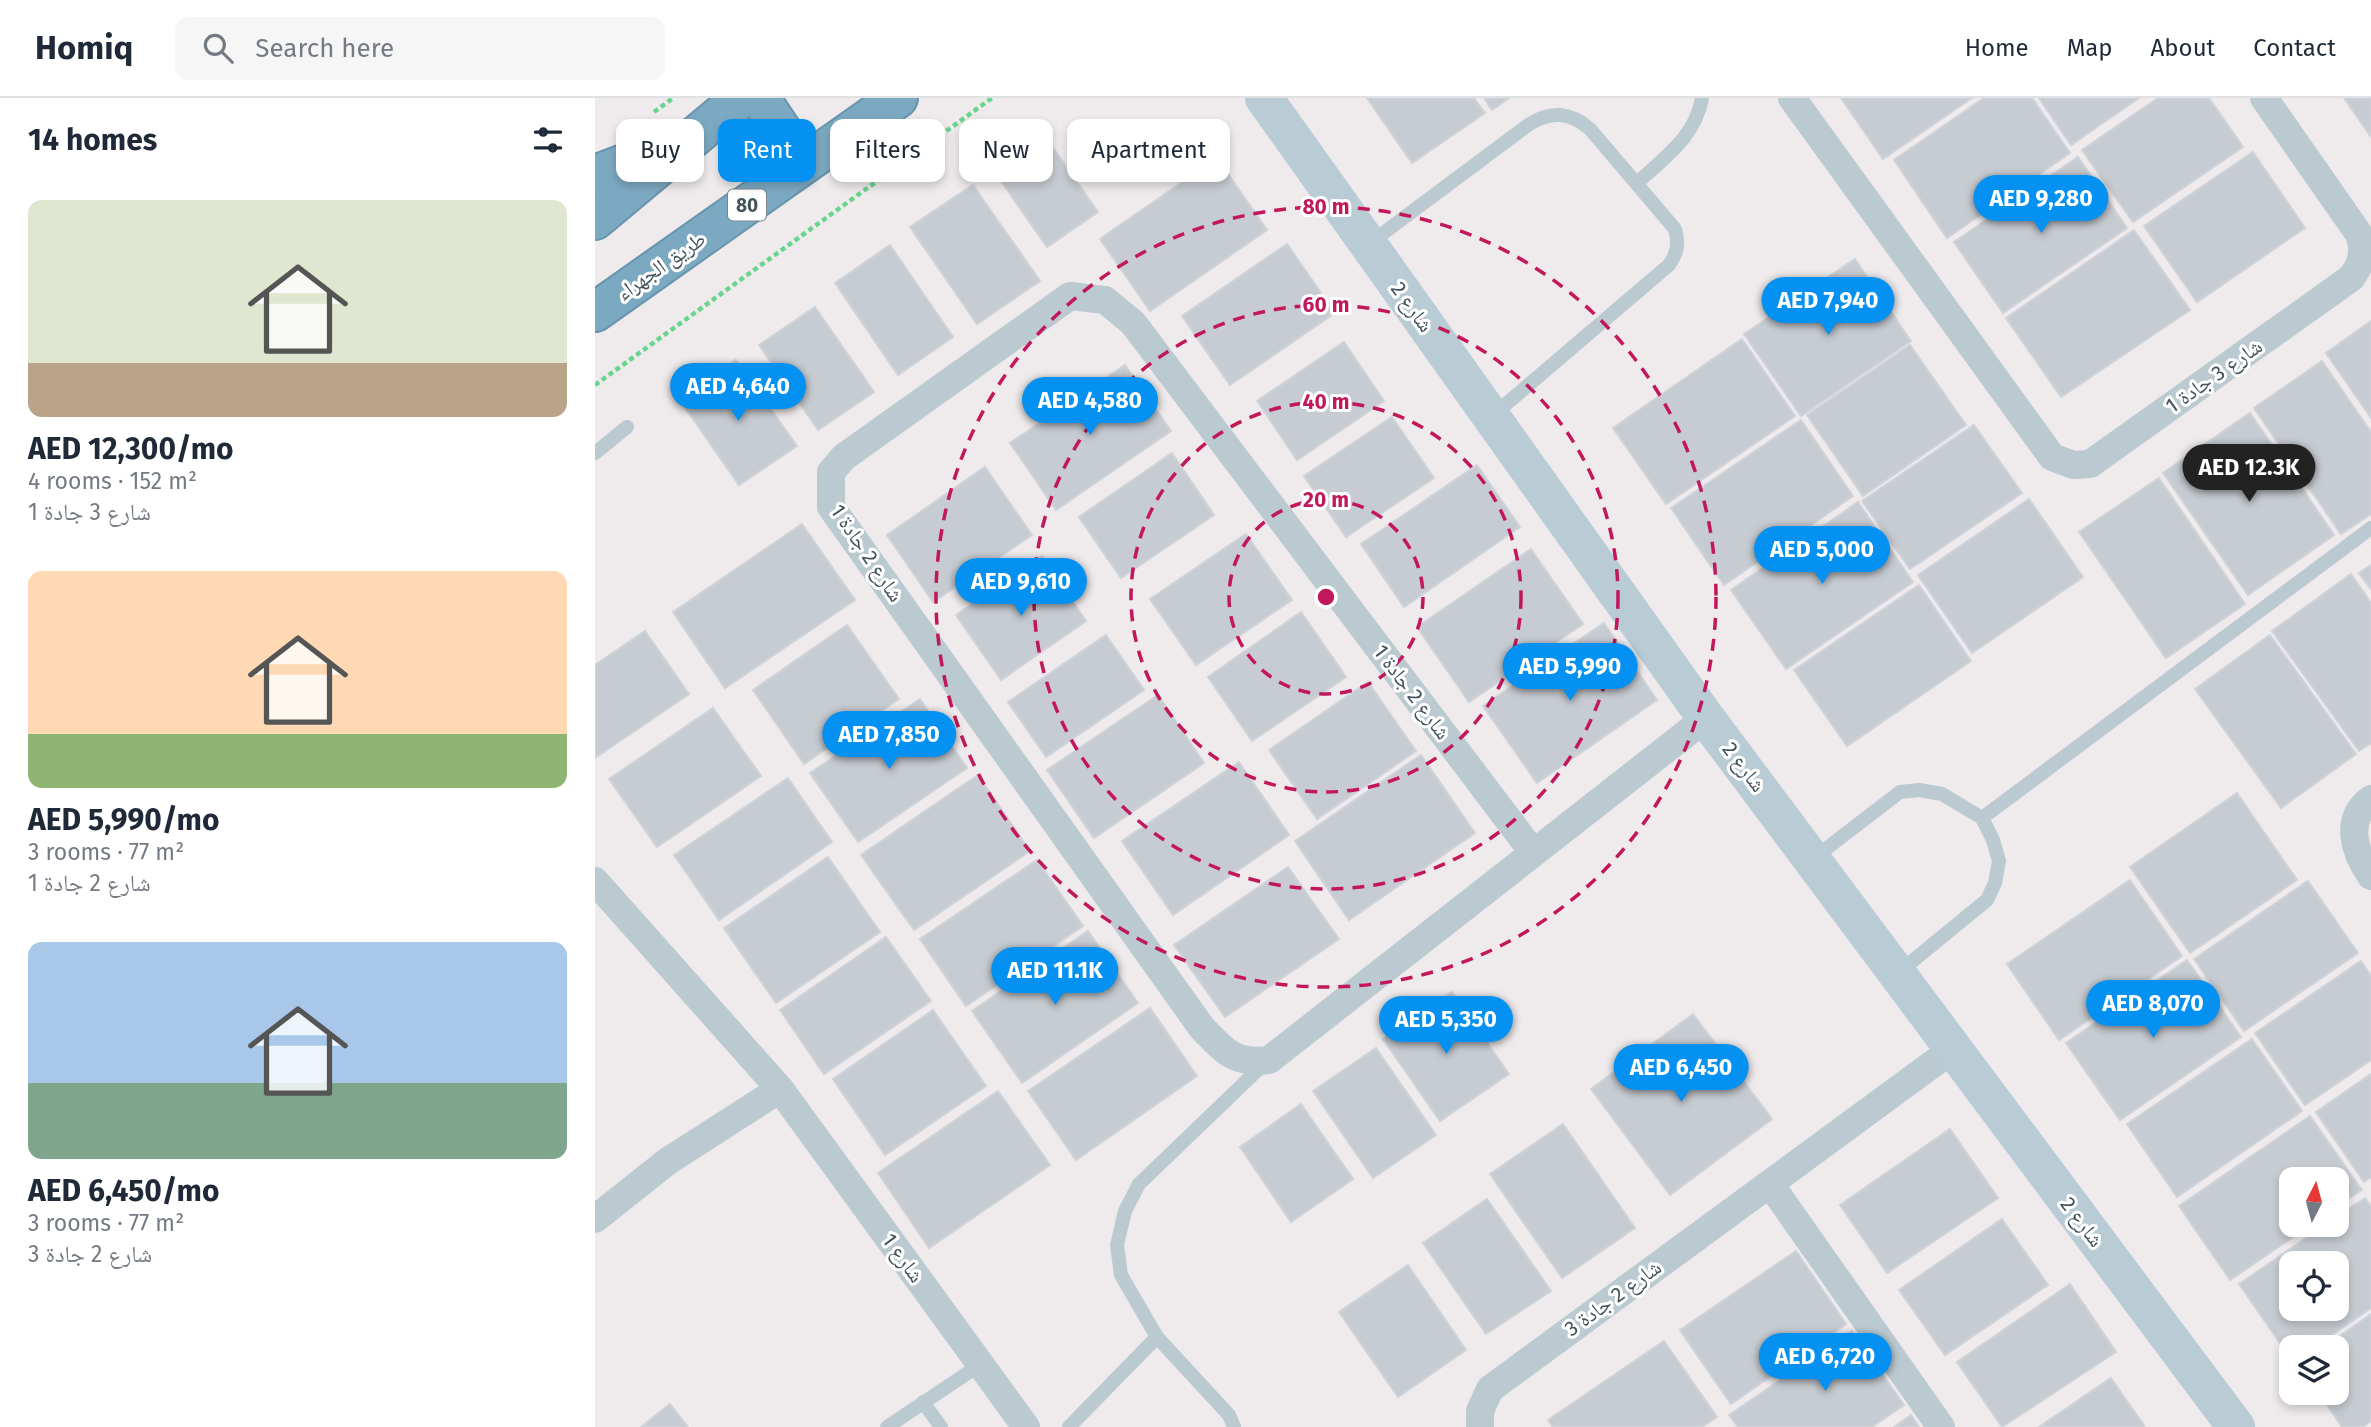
<!DOCTYPE html>
<html lang="en">
<head>
<meta charset="utf-8">
<style>
	:root { --surface:#fff; --page:#f6f6f7; --text:#1f2937; --muted:#747a83; --line:#e0e1e3; --accent:#0491f1 }
	body { margin:0; font-family:"Fira Sans","Noto Naskh Arabic",sans-serif; background:var(--page); color:var(--text); height:100vh; display:flex; flex-direction:column; font-size:26px; white-space:nowrap }
	* { box-sizing:border-box; margin:0 }
	p { font-size:23px; color:var(--muted) }
	.icon { flex:none; width:38px; height:38px; fill:none; stroke:currentColor; stroke-width:2; stroke-linecap:round; stroke-linejoin:round }
	.map { position:relative; flex:1; overflow:hidden }
	.details { display:flex; flex-direction:column; background:var(--surface); width:595px }
	.details>* { flex:none }
	.hud { position:absolute; left:21px; top:21px; width:665px; height:63px; display:flex; gap:14px }
	.needle { width:46px; rotate:6deg }
	.controls { position:absolute; left:1684px; top:1069px; display:grid; gap:14px }
	.controls a { display:grid; place-items:center; width:70px; height:70px; border-radius:14px; background:var(--surface); box-shadow:0 4px 10px #0003; font-size:35px }
	.price { position:absolute; translate:-50% -60px; padding:0 16px; border-radius:24px; background:var(--accent); color:#fff; font-size:23px; line-height:46px; filter:drop-shadow(0 2px 4px #0008) }
	.price::after { content:''; position:absolute; left:50%; top:42px; width:21px; height:16px; margin-left:-10px; background:inherit; clip-path:polygon(0 0,100% 0,50% 100%) }
	.price.on { background:#222; color:#fff }
	ul { padding:0; list-style:none }
	li { display:grid; align-content:center; gap:14px; height:371px; padding:0 28px }
	li span { display:grid; place-items:center; height:217px; border-radius:14px; color:#555 }
	li>.icon { margin-inline-start:auto }
	span .icon { width:126px; height:126px; fill:#fffc; stroke-width:1 }
	li b { font-size:30px }
	h2 { display:flex; justify-content:space-between; align-items:center; height:84px; padding:0 28px; font-size:30px }
	.tag { padding:0 24px; border-radius:14px; background:var(--surface); box-shadow:0 4px 10px #0003; font-size:24px; line-height:63px }
	.tag.on { background:var(--accent); color:#fff }
	header { display:flex; align-items:center; gap:42px; box-sizing:border-box; height:98px; padding:0 35px; background:var(--surface); border-bottom:2px solid var(--line) }
	header strong { font-size:33px }
	nav { display:flex; gap:38px; margin-inline-start:auto; font-size:24px }
	.search { width:490px; height:63px; background:var(--page); display:flex; align-items:center; gap:18px; box-sizing:border-box; padding:0 24px; border-radius:14px; color:var(--muted); font-size:26px }
	main { display:flex; flex:1; min-height:0 }
	.map>svg:first-child { display:block }
	.building { fill:#c7ccd2; stroke:#cfd3d9; stroke-width:2; fill-rule:evenodd }
	.lines { fill:none; stroke-linecap:round; stroke-linejoin:round }
	.highway-casing { stroke:#6894ad; stroke-width:42 }
	.path { stroke:#67d58d; stroke-width:4.5; stroke-dasharray:5 3.5; stroke-linecap:butt }
	.lane { stroke:#bacad0; stroke-width:14 }
	.street { stroke:#bacad0; stroke-width:28 }
	.secondary { stroke:#b9ccd6; stroke-width:38 }
	.highway { stroke:#7ca9c2; stroke-width:38 }
	.ring { fill:none; stroke:#c2185b; stroke-width:3.5; stroke-dasharray:12 9 }
	.labels { text-anchor:middle; dominant-baseline:central; stroke-width:6; stroke-linejoin:round; paint-order:stroke }
	.shield { fill:#fff; stroke:#7b878c; stroke-width:2 }
	.shield-label { font-size:19px; font-weight:bold; fill:#42535b }
	.street-label { font-size:21px; fill:#42535b; stroke:#fff }
	.centre { fill:#c2185b; stroke:#fff; stroke-width:3.5 }
	.ring-label { font-size:21px; text-anchor:middle; font-weight:bold; fill:#c2185b; stroke:#fff; stroke-width:6; stroke-linejoin:round; paint-order:stroke }
</style>
</head>
<body>
<header>
<strong>Homiq</strong>
<div class="search"><svg class="icon" aria-label="search" viewBox="0 0 24 24"><circle cx="10" cy="10" r="6"/><path d="M15 15l6 6"/></svg>Search here</div>
<nav><a>Home</a><a>Map</a><a>About</a><a>Contact</a></nav>
</header>
<main>
<section class="details">
<h2>14 homes<svg class="icon" aria-label="filters" viewBox="0 0 24 24"><path d="M4 7h16M4 17h16"/><circle cx="9" cy="7" r="2"/><circle cx="15" cy="17" r="2"/></svg></h2>
<ul>
<li><span style="background:linear-gradient(#dfe7d0 75%,#b9a48a 0)"><svg class="icon" aria-label="home" viewBox="0 0 24 24"><path d="M3 11l9-7 9 7M6 9v11h12V9"/></svg></span><div><b>AED 12,300/mo</b><p>4 rooms · 152 m²</p><p>شارع 3 جادة 1</p></div></li>
<li><span style="background:linear-gradient(#ffd9b3 75%,#8fb573 0)"><svg class="icon" aria-label="home" viewBox="0 0 24 24"><path d="M3 11l9-7 9 7M6 9v11h12V9"/></svg></span><div><b>AED 5,990/mo</b><p>3 rooms · 77 m²</p><p>شارع 2 جادة 1</p></div></li>
<li><span style="background:linear-gradient(#a9c7e8 65%,#7fa58c 0)"><svg class="icon" aria-label="home" viewBox="0 0 24 24"><path d="M3 11l9-7 9 7M6 9v11h12V9"/></svg></span><div><b>AED 6,450/mo</b><p>3 rooms · 77 m²</p><p>شارع 2 جادة 3</p></div></li>
</ul>
</section>
<div class="map">
<svg width="1776" height="1329" viewBox="0 0 1776 1329">
	<rect width="100%" height="100%" fill="#efebec"/>
	<path class="building" d="M 772,0 L 879,0 L 890,15 L 817,65 Z
		M 889,0 L 914,0 L 897,12 Z
		M 1246,0 L 1377,0 L 1288,61 Z
		M 1389,0 L 1437,0 L 1475,55 L 1352,140 L 1299,62 Z
		M 1444,0 L 1544,0 L 1476,47 Z
		M 1563,0 L 1614,0 L 1648,49 L 1538,124 L 1487,52 Z
		M 1749,0 L 1776,0 L 1776,39 Z
		M 445,31 L 503,114 L 452,149 L 394,66 Z
		M 1658,54 L 1710,130 L 1602,204 L 1549,128 Z
		M 1483,59 L 1532,130 L 1408,215 L 1359,144 Z
		M 622,60 L 672,132 L 555,213 L 505,141 Z
		M 378,87 L 445,183 L 382,226 L 315,129 Z
		M 1539,132 L 1595,212 L 1466,299 L 1411,220 Z
		M 692,146 L 740,215 L 635,287 L 587,218 Z
		M 295,147 L 358,239 L 303,277 L 240,185 Z
		M 1260,161 L 1316,243 L 1206,318 L 1149,236 Z
		M 220,209 L 279,294 L 223,332 L 164,247 Z
		M 1776,223 L 1776,320 L 1731,255 Z
		M 1147,241 L 1200,318 L 1071,406 L 1018,330 Z
		M 749,244 L 789,303 L 702,362 L 662,303 Z
		M 1315,247 L 1371,327 L 1268,398 L 1212,317 Z
		M 141,262 L 202,348 L 144,387 L 84,301 Z
		M 1727,263 L 1776,334 L 1776,416 L 1746,436 L 1659,310 Z
		M 530,267 L 576,333 L 461,412 L 415,345 Z
		M 1655,315 L 1739,437 L 1653,497 L 1568,375 Z
		M 797,319 L 839,380 L 751,439 L 709,378 Z
		M 1206,322 L 1258,398 L 1129,487 L 1076,410 Z
		M 1379,327 L 1427,395 L 1315,471 L 1267,403 Z
		M 577,355 L 619,417 L 526,480 L 484,419 Z
		M 882,367 L 925,429 L 809,509 L 766,446 Z
		M 390,369 L 437,437 L 338,504 L 292,437 Z
		M 1564,380 L 1650,506 L 1571,560 L 1484,434 Z
		M 1434,401 L 1488,479 L 1377,555 L 1323,477 Z
		M 1263,404 L 1318,484 L 1191,571 L 1136,492 Z
		M 207,426 L 260,502 L 130,590 L 78,514 Z
		M 651,436 L 697,502 L 601,567 L 555,501 Z
		M 936,451 L 988,526 L 874,604 L 822,529 Z
		M 447,458 L 491,523 L 406,582 L 361,517 Z
		M 1776,467 L 1776,491 L 1764,475 Z
		M 1756,476 L 1776,505 L 1776,645 L 1764,653 L 1677,533 Z
		M 1324,487 L 1376,563 L 1252,648 L 1199,572 Z
		M 706,514 L 751,579 L 657,643 L 613,579 Z
		M 1009,525 L 1062,602 L 942,685 L 888,608 Z
		M 252,527 L 304,601 L 209,666 L 158,592 Z
		M 50,533 L 94,596 L 0,660 L 0,567 Z
		M 511,537 L 549,592 L 451,659 L 413,604 Z
		M 1675,537 L 1761,656 L 1686,710 L 1600,591 Z
		M 773,584 L 821,653 L 722,721 L 674,652 Z
		M 563,597 L 609,665 L 499,740 L 452,672 Z
		M 325,601 L 372,670 L 263,744 L 215,675 Z
		M 118,610 L 166,678 L 62,749 L 14,681 Z
		M 826,657 L 880,735 L 754,822 L 700,743 Z
		M 644,664 L 694,737 L 578,817 L 527,743 Z
		M 383,677 L 435,753 L 319,832 L 266,757 Z
		M 193,680 L 237,744 L 124,822 L 79,757 Z
		M 1642,695 L 1702,782 L 1595,855 L 1535,769 Z
		M 233,759 L 285,834 L 181,905 L 129,830 Z
		M 442,762 L 488,828 L 371,908 L 325,841 Z
		M 693,769 L 744,841 L 630,919 L 579,847 Z
		M 1535,782 L 1587,858 L 1464,942 L 1412,866 Z
		M 1713,783 L 1763,855 L 1649,933 L 1599,861 Z
		M 493,833 L 543,905 L 427,985 L 377,913 Z
		M 291,839 L 336,903 L 229,976 L 185,912 Z
		M 1592,862 L 1646,939 L 1525,1022 L 1471,945 Z
		M 1766,863 L 1776,878 L 1776,962 L 1710,1007 L 1660,935 Z
		M 857,894 L 914,976 L 845,1023 L 788,941 Z
		M 555,910 L 602,978 L 481,1062 L 433,993 Z
		M 338,912 L 391,988 L 290,1057 L 238,981 Z
		M 1098,916 L 1177,1021 L 1075,1097 L 996,991 Z
		M 1657,941 L 1707,1013 L 1582,1099 L 1532,1026 Z
		M 781,950 L 841,1037 L 778,1080 L 718,993 Z
		M 1776,976 L 1776,1079 L 1769,1084 L 1721,1014 Z
		M 403,993 L 455,1067 L 334,1150 L 283,1075 Z
		M 706,1006 L 758,1081 L 696,1124 L 645,1049 Z
		M 1715,1018 L 1767,1092 L 1741,1109 L 1741,1082 L 1696,1082 L 1696,1127 L 1716,1127 L 1635,1182 L 1584,1108 Z
		M 968,1026 L 1040,1130 L 967,1180 L 895,1076 Z
		M 1355,1031 L 1403,1100 L 1292,1175 L 1245,1107 Z
		M 1770,1100 L 1776,1108 L 1776,1210 L 1718,1250 L 1696,1250 L 1696,1261 L 1644,1186 L 1730,1127 L 1741,1127 L 1741,1119 ZM 1696,1166 L 1741,1166 L 1741,1211 L 1696,1211 Z
		M 892,1101 L 956,1193 L 891,1236 L 828,1145 Z
		M 1407,1121 L 1453,1187 L 1350,1257 L 1304,1192 Z
		M 1201,1153 L 1251,1226 L 1136,1306 L 1085,1232 Z
		M 813,1167 L 871,1252 L 803,1299 L 744,1214 Z
		M 1475,1186 L 1521,1254 L 1407,1329 L 1362,1264 Z
		M 1776,1216 L 1776,1323 L 1768,1329 L 1747,1329 L 1724,1295 L 1741,1295 L 1741,1250 L 1728,1250 Z
		M 1257,1233 L 1309,1307 L 1277,1329 L 1143,1329 L 1134,1317 Z
		M 1069,1243 L 1122,1319 L 1107,1329 L 958,1329 L 953,1322 Z
		M 1516,1280 L 1550,1329 L 1444,1329 Z
		M 75,1306 L 93,1329 L 46,1329 Z
		M 1316,1317 L 1324,1329 L 1299,1329 Z"/>
	<g class="lines">
		<g class="highway-casing">
			<path id="highway" d="M 165,0 L 209,66
				M 0,77 L 70,50
				M 0,122 L 146,0
				M 0,214 L 303,0"/>
		</g>
		<path class="path" d="M 59,14 L 78,0
			M 0,287 L 397,0"/>
		<path class="lane" d="M 1042,85 C 1069,60 1101,38 1107,0
			M 775,145 L 933,27 C 956,12 975,14 995,31 L 1080,131 C 1084,145 1083,154 1074,167 L 897,318
			M 0,355 L 32,329
			M 1387,720 L 1776,430
			M 1219,760 L 1305,694 L 1324,692 L 1347,696 L 1387,720 L 1398,742 L 1404,763 L 1400,785 L 1392,802 L 1304,874
			M 562,1239 L 526,1177 L 522,1147 L 530,1113 L 544,1086 L 670,965
			M 328,1304 L 346,1329
			M 292,1329 L 386,1266
			M 474,1329 L 562,1239 L 634,1317 L 639,1329"/>
		<path class="street" d="M 1197,0 L 1457,359 L 1478,367 L 1495,366 L 1756,180 C 1767,166 1770,153 1764,136 L 1669,0
			M 1776,701 C 1748,722 1760,755 1776,778
			M 937,753 L 538,225 L 510,202 L 475,198 L 249,359 L 236,374 L 236,409 L 607,930 C 630,953 638,966 674,962 L 1111,620
			M 0,783 L 185,991 L 431,1329
			M 1175,1086 L 1346,1329
			M 0,1121 L 73,1063 L 185,991
			M 885,1329 L 885,1313 L 895,1291 L 1358,951"/>
		<path class="secondary" d="M 669,0 L 1111,620 L 1641,1329"/>
		<use href="#highway" class="highway"/>
	</g>
	<g class="ring">
		<circle cx="731" cy="499" r="97"/>
		<circle cx="731" cy="499" r="195"/>
		<circle cx="731" cy="499" r="292"/>
		<circle cx="731" cy="499" r="390"/>
	</g>
	<g class="labels">
		<rect class="shield" x="133" y="91.5" width="38" height="31" rx="5"/>
		<g class="shield-label">
			<text x="152" y="107">80</text>
		</g>
		<g class="street-label">
			<text transform="translate(66 168) rotate(-35)">طريق الجهراء</text>
			<text transform="translate(817 209) rotate(54)">شارع 2</text>
			<text transform="translate(1619 278) rotate(-35)">شارع 3 جادة 1</text>
			<text transform="translate(272 455) rotate(56)">شارع 2 جادة 1</text>
			<text transform="translate(817 594) rotate(53)">شارع 2 جادة 1</text>
			<text transform="translate(1149 669) rotate(53)">شارع 2</text>
			<text transform="translate(1487 1124) rotate(53)">شارع 2</text>
			<text transform="translate(308 1160) rotate(54)">شارع 1</text>
			<text transform="translate(1018 1200) rotate(-36)">شارع 2 جادة 3</text>
		</g>
	</g>
	<circle cx="731" cy="499" r="10" class="centre"/>
	<g class="ring-label">
		<text x="731" y="116">80 m</text>
		<text x="731" y="214">60 m</text>
		<text x="731" y="311">40 m</text>
		<text x="731" y="409">20 m</text>
	</g>
</svg>
<div class="controls">
<a><svg class="needle" viewBox="-14 -14 28 28"><path d="M0-13l5 13h-10z" fill="#e53935"/><path d="M0 13l5-13h-10z" fill="#747a83"/></svg></a>
<a><svg class="icon" aria-label="locate" viewBox="0 0 24 24"><circle cx="12" cy="12" r="6"/><path d="M12 2v4M12 18v4M2 12h4M18 12h4"/></svg></a>
<a><svg class="icon" aria-label="layers" viewBox="0 0 24 24"><path d="M12 4l9 5-9 5-9-5zM3 14l9 5 9-5"/></svg></a>
</div>
<b class="price" style="left:1446px;top:137px">AED 9,280</b>
<b class="price" style="left:1233px;top:239px">AED 7,940</b>
<b class="price" style="left:143px;top:325px">AED 4,640</b>
<b class="price" style="left:495px;top:339px">AED 4,580</b>
<b class="price on" style="left:1654px;top:406px">AED 12.3K</b>
<b class="price" style="left:1227px;top:488px">AED 5,000</b>
<b class="price" style="left:426px;top:520px">AED 9,610</b>
<b class="price" style="left:975px;top:605px">AED 5,990</b>
<b class="price" style="left:294px;top:673px">AED 7,850</b>
<b class="price" style="left:460px;top:909px">AED 11.1K</b>
<b class="price" style="left:1558px;top:942px">AED 8,070</b>
<b class="price" style="left:851px;top:958px">AED 5,350</b>
<b class="price" style="left:1086px;top:1006px">AED 6,450</b>
<b class="price" style="left:1230px;top:1295px">AED 6,720</b>
<div class="hud">
<a class="tag">Buy</a>
<a class="tag on">Rent</a>
<a class="tag">Filters</a>
<a class="tag">New</a>
<a class="tag">Apartment</a>
</div>
</div>
</main>
</body>
</html>
